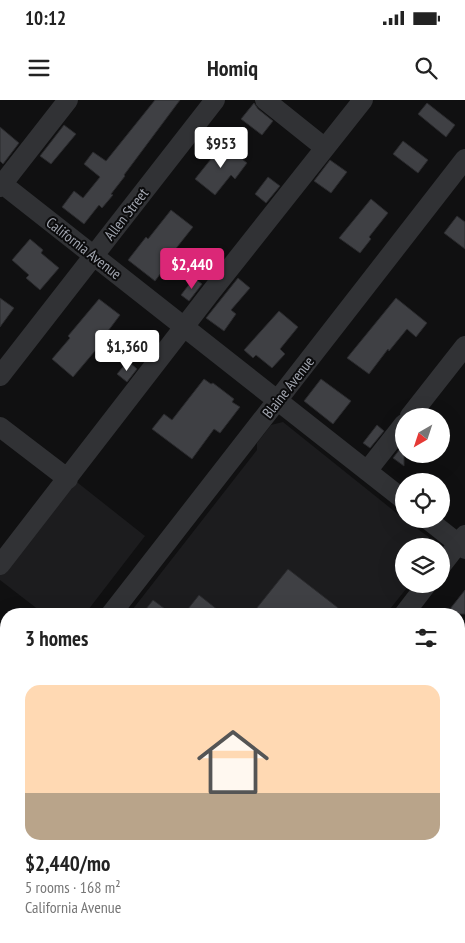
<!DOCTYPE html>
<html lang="en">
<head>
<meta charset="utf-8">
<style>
	:root { --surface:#fff; --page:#f2f2f2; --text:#222; --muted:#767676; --line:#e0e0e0; --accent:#db2777 }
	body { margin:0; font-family:"PT Sans Narrow",sans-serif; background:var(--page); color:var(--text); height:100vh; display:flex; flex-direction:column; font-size:19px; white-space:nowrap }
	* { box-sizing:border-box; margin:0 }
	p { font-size:16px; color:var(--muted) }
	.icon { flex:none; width:28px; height:28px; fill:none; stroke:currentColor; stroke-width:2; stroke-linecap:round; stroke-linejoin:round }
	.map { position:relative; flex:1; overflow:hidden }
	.panel { position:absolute; left:0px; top:508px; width:465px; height:336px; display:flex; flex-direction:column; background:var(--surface); border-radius:20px 20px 0 0; box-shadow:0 5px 20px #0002 }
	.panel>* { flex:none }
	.needle { width:32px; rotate:219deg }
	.buttons { position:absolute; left:395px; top:308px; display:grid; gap:10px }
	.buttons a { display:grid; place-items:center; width:55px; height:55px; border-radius:50%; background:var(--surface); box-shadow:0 5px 20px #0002; font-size:25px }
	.price { position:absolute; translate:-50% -42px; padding:0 11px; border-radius:5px; background:#fff; color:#222; font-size:16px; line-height:32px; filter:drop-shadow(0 1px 2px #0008) }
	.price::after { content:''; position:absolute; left:50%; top:30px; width:15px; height:11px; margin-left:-8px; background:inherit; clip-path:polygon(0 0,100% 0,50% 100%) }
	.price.active { background:var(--accent); color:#fff }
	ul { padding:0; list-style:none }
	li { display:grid; align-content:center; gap:10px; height:265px; padding:0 25px }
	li+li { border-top:1px solid var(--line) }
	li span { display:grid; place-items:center; height:155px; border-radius:15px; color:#555 }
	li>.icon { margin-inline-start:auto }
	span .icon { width:90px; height:90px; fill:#fffc; stroke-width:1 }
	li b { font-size:21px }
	h2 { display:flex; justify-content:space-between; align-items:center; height:60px; padding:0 25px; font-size:21px }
	.status { display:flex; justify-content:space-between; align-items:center; height:35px; padding:0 25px; background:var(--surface); direction:ltr }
	.status svg { height:14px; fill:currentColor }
	header { display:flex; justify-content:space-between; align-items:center; height:65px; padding:0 25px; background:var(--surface); font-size:22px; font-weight:700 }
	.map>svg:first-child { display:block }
	.built { fill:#1c1c1e }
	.building { fill:#3f4044; stroke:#2a2a2d }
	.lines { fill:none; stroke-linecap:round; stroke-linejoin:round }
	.minor { stroke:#313235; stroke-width:20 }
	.labels { text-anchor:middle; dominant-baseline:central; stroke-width:4; stroke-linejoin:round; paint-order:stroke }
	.street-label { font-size:15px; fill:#a2a6b0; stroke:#0b0b0c }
</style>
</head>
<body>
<div class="status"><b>10:12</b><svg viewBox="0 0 49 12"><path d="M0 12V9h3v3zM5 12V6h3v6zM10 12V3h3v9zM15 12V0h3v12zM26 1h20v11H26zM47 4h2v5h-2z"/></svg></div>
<header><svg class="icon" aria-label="menu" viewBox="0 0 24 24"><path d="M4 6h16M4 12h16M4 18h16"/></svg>Homiq<svg class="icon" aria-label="search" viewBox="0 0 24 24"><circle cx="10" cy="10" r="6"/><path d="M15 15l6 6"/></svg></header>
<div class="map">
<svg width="465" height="843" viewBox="0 0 465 843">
	<rect width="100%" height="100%" fill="#101011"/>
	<path class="built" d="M 283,322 L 404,419 L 430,438 L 434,439 L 437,445 L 438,446 L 404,446 L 404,484 L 410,484 L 386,514 L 129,514 L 257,350 L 257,343 L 271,325 Z
		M 73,379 L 145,436 L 85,514 L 44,514 L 0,480 L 0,474 Z"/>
	<path class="building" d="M 155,0 L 180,0 L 124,75 L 125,76 L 111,94 L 113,95 L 102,108 L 99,105 L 84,124 L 62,107 L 74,91 L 83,98 L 100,77 L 84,64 L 93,52 L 106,61 Z
		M 254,3 L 258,9 L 273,21 L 262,35 L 241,19 Z
		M 427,3 L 455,25 L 446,37 L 418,14 Z
		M 64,25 L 76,34 L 51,64 L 40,56 Z
		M 0,27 L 19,43 L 3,64 L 0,61 Z
		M 403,41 L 428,60 L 418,73 L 393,54 Z
		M 223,44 L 247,63 L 235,79 L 231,75 L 215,95 L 195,79 Z
		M 330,60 L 347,72 L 331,93 L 314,81 Z
		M 268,77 L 280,86 L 266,103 L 255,94 Z
		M 371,99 L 388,113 L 369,137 L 371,139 L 360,153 L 339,138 Z
		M 171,110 L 193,127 L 170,156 L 172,158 L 155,181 L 128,160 L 146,137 L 148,139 Z
		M 457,116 L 465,122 L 465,149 L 444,133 Z
		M 30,139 L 43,150 L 41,153 L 59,168 L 40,190 L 26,178 L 29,175 L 12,160 Z
		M 194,178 L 202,184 L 189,201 L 181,195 Z
		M 238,178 L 250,188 L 231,210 L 236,214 L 224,231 L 206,218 Z
		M 0,198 L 14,208 L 0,227 Z
		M 396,198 L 427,223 L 416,237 L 407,229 L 389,251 L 388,249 L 369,274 L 347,258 Z
		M 99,199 L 120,215 L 99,243 L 100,245 L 73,277 L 52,259 L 70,238 L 68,236 Z
		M 279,211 L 298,227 L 280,249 L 285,254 L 272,268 L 256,255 L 253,258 L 244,250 Z
		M 128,261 L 137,269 L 127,282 L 117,274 Z
		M 204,279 L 211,284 L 213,283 L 234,299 L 232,302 L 240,307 L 220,333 L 214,329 L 192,359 L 152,329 L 164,314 L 172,320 Z
		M 321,279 L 351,301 L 333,324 L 304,301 Z
		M 377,325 L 384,331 L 370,348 L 363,343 Z
		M 403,345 L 404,346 L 404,366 L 393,358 Z
		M 288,469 L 346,514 L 252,514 Z
		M 465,490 L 465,514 L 446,514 Z
		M 199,495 L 223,514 L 184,514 Z
		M 153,500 L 172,514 L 142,514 Z"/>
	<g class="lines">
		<path class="minor" d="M 265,0 L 325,48
			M 0,82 L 404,400
			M 0,87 L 68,0
			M 0,276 L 215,0
			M 410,316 L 465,246
			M 0,327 L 68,379
			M 367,371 L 404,324
			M 427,419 L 465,449
			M 0,465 L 211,192 L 363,0
			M 441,466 L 465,435
			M 111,514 L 465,59
			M 404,514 L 427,484
			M 0,569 L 6,574
			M 459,633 L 465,625
			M 0,655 L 6,647
			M 0,813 L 6,818
			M 459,821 L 465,813
			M 340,838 L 347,843
			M 1,843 L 6,835
			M 148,843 L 153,838
			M 442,843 L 446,838"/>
	</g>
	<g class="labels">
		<g class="street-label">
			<text transform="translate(126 114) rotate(-52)">Allen Street</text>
			<text transform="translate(84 148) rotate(38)">California Avenue</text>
			<text transform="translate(288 287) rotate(-52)">Blaine Avenue</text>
		</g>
	</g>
</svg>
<div class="buttons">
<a><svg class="needle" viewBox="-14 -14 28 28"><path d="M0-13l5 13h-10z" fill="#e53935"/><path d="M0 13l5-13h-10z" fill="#767676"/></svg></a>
<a><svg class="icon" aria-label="locate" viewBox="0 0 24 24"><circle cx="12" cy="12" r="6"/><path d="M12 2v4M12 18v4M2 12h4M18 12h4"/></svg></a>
<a><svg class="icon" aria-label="layers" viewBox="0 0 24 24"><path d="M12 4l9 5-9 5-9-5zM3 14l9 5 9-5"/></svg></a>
</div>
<b class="price" style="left:221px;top:69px">$953</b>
<b class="price active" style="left:192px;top:190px">$2,440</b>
<b class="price" style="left:127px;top:272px">$1,360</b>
<section class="panel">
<h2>3 homes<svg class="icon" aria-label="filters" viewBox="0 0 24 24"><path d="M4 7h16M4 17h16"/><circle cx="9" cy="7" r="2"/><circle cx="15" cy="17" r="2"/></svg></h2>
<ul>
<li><span style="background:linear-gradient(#ffd9b3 70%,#b9a48a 0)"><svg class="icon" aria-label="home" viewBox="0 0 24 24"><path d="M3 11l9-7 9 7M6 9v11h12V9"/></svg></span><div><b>$2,440/mo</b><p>5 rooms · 168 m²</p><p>California Avenue</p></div></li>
</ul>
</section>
</div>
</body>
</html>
